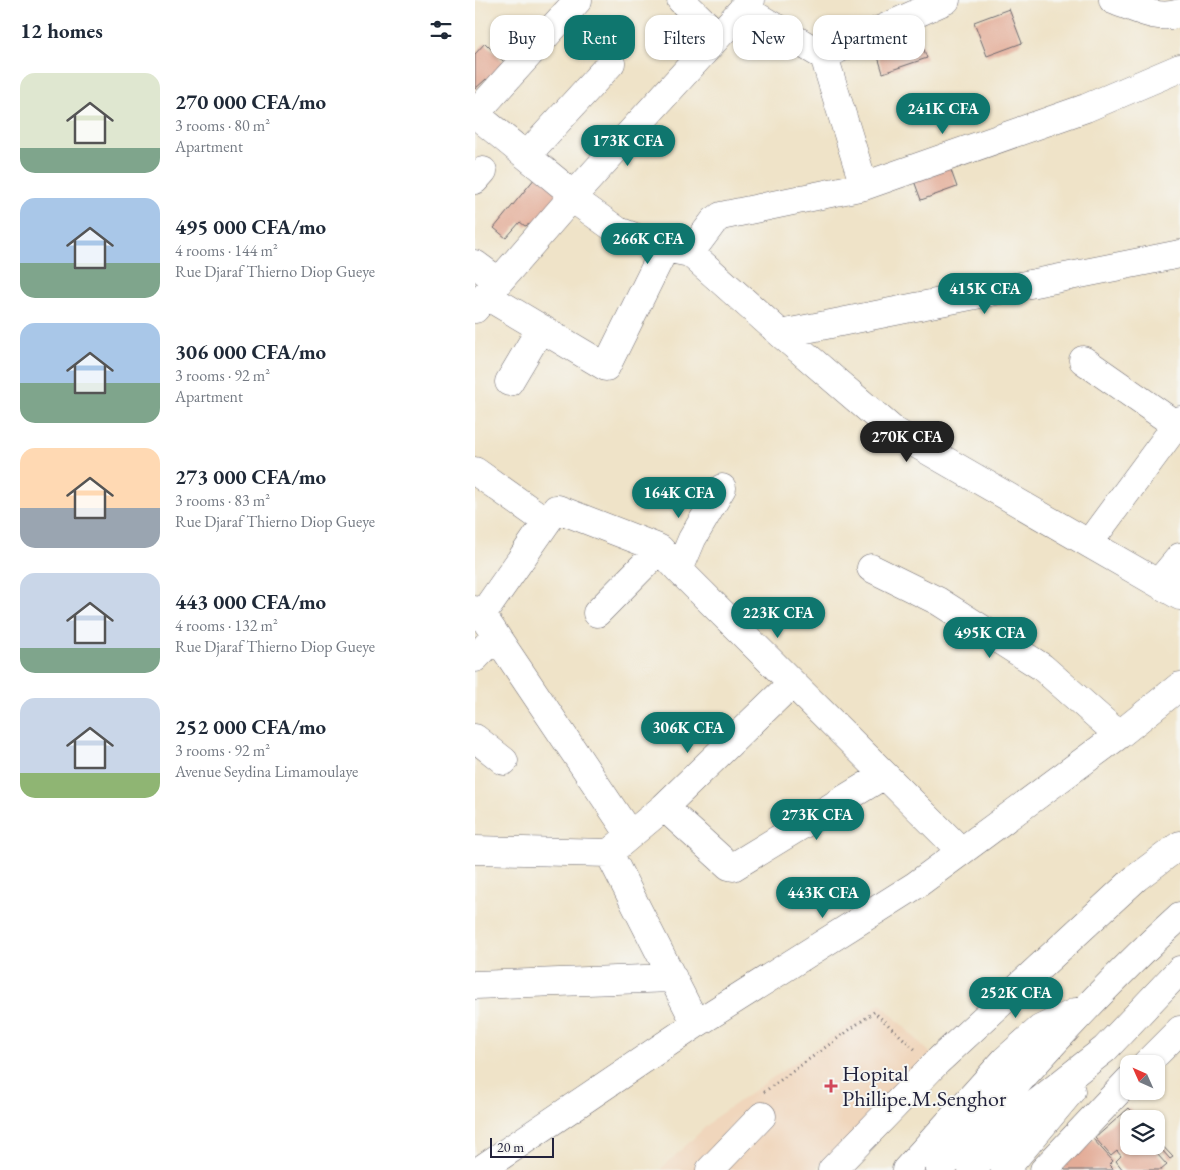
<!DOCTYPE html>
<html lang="en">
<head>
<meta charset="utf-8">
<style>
	:root { --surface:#fff; --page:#f6f6f7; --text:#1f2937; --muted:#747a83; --accent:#0f766e }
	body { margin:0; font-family:"EB Garamond",serif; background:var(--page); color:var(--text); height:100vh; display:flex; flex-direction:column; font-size:19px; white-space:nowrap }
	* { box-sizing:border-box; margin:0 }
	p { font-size:16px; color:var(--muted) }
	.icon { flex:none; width:28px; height:28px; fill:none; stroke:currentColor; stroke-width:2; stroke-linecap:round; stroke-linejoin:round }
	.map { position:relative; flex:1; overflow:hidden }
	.details { display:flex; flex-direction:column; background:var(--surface); width:475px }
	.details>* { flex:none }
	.banner { position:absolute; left:15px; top:15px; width:475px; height:45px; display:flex; gap:10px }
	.needle { width:32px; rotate:315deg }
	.buttons { position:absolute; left:645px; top:1055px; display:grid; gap:10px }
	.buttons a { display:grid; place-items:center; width:45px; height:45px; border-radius:10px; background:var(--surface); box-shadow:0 1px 4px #0004; font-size:25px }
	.scale { position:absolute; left:15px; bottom:12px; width:64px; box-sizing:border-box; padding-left:5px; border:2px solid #22223b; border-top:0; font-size:14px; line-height:18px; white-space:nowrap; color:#22223b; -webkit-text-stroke:4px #f6f6f2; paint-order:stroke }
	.price { position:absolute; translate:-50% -42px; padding:0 11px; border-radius:18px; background:var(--accent); color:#fff; font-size:16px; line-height:32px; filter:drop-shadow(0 1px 2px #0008) }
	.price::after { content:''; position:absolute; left:50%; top:30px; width:15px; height:11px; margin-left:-8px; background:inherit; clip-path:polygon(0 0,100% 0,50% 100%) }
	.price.active { background:#222; color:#fff }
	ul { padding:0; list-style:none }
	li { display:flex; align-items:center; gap:15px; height:125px; padding:0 20px }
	li span { display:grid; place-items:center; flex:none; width:140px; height:100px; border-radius:15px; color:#555 }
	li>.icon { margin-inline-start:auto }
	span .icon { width:60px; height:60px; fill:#fffc; stroke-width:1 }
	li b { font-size:21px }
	h2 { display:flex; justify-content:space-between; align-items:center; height:60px; padding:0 20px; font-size:21px }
	.pill { padding:0 18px; border-radius:15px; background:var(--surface); box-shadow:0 1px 4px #0004; font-size:18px; line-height:45px }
	.pill.active { background:var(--accent); color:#fff }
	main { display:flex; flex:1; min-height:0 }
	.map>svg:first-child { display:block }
	.built { fill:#f0d6bc }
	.building { fill:#e3ac97 }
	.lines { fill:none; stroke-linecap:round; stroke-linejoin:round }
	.minor-casing { stroke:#6a666c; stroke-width:29 }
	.highway-casing { stroke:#6a666c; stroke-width:29 }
	.path { stroke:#6a666c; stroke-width:3; stroke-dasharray:1 4; stroke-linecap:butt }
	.minor { stroke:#fff; stroke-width:28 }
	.highway { stroke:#fff; stroke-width:28 }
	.poi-dot { fill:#d1495b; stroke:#f6f6f2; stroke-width:2 }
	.labels { text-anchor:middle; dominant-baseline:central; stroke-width:4; stroke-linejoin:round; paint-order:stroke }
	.poi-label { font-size:22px; fill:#22223b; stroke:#f6f6f2; text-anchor:start }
</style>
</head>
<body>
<main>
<section class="details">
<h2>12 homes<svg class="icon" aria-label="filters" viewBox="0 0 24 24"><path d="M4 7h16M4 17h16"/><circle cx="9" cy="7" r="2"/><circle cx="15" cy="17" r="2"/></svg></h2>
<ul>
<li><span style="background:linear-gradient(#dfe7d0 75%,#7fa58c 0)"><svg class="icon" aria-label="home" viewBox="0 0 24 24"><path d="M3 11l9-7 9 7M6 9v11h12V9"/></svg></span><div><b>270 000 CFA/mo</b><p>3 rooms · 80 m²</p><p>Apartment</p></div></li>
<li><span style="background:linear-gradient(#a9c7e8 65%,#7fa58c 0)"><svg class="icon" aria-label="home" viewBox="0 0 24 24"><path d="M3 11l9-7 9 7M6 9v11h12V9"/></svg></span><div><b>495 000 CFA/mo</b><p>4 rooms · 144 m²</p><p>Rue Djaraf Thierno Diop Gueye</p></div></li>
<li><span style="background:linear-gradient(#a9c7e8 60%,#7fa58c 0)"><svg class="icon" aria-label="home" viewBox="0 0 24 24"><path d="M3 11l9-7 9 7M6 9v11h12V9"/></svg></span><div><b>306 000 CFA/mo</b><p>3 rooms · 92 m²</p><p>Apartment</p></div></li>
<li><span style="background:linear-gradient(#ffd9b3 60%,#9aa5b1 0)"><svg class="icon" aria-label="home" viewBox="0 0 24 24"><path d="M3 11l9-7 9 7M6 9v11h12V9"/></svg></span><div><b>273 000 CFA/mo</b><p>3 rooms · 83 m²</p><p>Rue Djaraf Thierno Diop Gueye</p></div></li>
<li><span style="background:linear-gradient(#c9d6e8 75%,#7fa58c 0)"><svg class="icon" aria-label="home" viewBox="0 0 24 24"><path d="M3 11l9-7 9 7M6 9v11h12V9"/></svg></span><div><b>443 000 CFA/mo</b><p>4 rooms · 132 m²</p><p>Rue Djaraf Thierno Diop Gueye</p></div></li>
<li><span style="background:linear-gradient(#c9d6e8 75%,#8fb573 0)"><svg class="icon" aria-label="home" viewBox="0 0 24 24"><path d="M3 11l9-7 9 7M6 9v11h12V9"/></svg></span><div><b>252 000 CFA/mo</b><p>3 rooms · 92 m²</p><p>Avenue Seydina Limamoulaye</p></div></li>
</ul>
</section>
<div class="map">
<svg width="705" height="1170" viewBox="0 0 705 1170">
	<rect width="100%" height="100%" fill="#f6f6f2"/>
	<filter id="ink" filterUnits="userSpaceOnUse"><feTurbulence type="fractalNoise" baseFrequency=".02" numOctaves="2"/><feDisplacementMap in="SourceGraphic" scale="10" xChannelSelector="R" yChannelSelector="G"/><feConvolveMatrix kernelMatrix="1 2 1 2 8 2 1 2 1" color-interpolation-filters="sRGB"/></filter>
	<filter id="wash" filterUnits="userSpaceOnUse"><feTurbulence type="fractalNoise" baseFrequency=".0096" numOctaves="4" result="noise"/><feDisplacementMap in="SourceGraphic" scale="20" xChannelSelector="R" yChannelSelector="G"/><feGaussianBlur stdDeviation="1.12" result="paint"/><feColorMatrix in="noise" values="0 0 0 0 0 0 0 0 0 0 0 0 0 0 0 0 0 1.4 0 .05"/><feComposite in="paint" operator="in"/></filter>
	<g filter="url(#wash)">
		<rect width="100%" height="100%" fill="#efe3c8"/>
		<path class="built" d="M 405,1003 L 458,1056 L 340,1170 L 185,1170 L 241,1117 Z"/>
		<g id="blocks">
			<path class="building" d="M 534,9 L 547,43 L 512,56 L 499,22 Z
				M 437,18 L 452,58 L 408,73 L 396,34 Z
				M 10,43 L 35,68 L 17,85 L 11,79 L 0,89 L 0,54 Z
				M 474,165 L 482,187 L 446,200 L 438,178 Z
				M 65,172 L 91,192 L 61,222 L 50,226 L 45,222 L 31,238 L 19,228 Z
				M 654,1108 L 664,1119 L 654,1119 L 654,1146 L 681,1146 L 681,1139 L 698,1157 L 695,1159 L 687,1150 L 682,1154 L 692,1165 L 686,1170 L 648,1170 L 641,1161 L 646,1156 L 642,1151 L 636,1156 L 620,1138 Z
				M 618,1139 L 638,1161 L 634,1165 L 639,1170 L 590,1170 L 587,1167 Z"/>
		</g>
	</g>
	<g filter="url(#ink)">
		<use href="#blocks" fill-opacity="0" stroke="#6a666c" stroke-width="1"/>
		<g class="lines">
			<g class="minor-casing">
				<path id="minor" d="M 206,0 L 242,35
					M 638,0 C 660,8 682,21 705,13
					M 268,8 L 350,57
					M 0,114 L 103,0
					M 0,114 L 99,195
					M 52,155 L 136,63
					M 0,180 L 8,171
					M 389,186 L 352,66 L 350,57 L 363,49 L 471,0
					M 97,198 L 143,231 L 190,248 L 215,253 L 239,221 L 246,216 L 389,186 L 611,108 L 705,68
					M 215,253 L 306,334 L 419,431 L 705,596
					M 0,264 L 23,281
					M 10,295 L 131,367 L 190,248
					M 0,309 L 99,195 L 276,0
					M 306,334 L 705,254
					M 608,360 L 701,425
					M 34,382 L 66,328
					M 0,471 L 72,522
					M 614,543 L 705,420
					M 396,568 L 463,601 L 567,667 L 644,735
					M 204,570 L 217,539 L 247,488
					M 684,582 L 705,557
					M 0,610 L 7,615 L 155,835
					M 122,613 L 185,549
					M 7,615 L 81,509 L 83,509 L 181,547 L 185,549 L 204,570 L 486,851
					M 0,658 L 21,636
					M 0,738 L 29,761
					M 189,807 L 254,866 L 258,867 L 409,775
					M 0,850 L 134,853 L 189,807 L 317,683
					M 134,853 L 221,1024
					M 0,985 L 198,978
					M 671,1064 L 705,1030
					M 5,1170 L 221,1024 L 441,885 L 644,735 L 705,686
					M 235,1170 L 287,1116
					M 357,1170 L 462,1062 L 661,878 L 705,845
					M 569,1170 L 654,1080"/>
			</g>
			<g class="highway-casing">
				<path id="highway" d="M 431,1170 L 530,1060 L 565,1029 L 601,1012
					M 465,1170 C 542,1083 619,994 705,916
					M 497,1170 L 554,1109 L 630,1049 L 705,970
					M 530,1170 L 596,1091"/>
			</g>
			<path class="path" d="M 289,1092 L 399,1012 L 442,1051"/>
			<use href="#minor" class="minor"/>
			<use href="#highway" class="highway"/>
		</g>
	</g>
	<path class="poi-dot" d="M353.5 1078.5h5v5h5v5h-5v5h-5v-5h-5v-5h5z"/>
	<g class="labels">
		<g class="poi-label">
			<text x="367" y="1073">Hopital<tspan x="367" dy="25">Phillipe.M.Senghor</tspan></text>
		</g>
	</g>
</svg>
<div class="buttons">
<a><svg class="needle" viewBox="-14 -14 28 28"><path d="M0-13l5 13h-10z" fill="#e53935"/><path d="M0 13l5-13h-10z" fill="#747a83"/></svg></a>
<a><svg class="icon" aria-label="layers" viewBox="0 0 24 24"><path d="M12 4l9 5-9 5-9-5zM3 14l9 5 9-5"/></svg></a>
</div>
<div class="scale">20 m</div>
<b class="price" style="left:468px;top:135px">241K CFA</b>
<b class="price" style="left:153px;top:167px">173K CFA</b>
<b class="price" style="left:173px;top:265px">266K CFA</b>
<b class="price" style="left:510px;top:315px">415K CFA</b>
<b class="price active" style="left:432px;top:463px">270K CFA</b>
<b class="price" style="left:204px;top:519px">164K CFA</b>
<b class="price" style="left:303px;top:639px">223K CFA</b>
<b class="price" style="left:515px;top:659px">495K CFA</b>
<b class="price" style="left:213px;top:754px">306K CFA</b>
<b class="price" style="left:342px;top:841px">273K CFA</b>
<b class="price" style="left:348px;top:919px">443K CFA</b>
<b class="price" style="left:541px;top:1019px">252K CFA</b>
<div class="banner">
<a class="pill">Buy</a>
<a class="pill active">Rent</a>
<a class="pill">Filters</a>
<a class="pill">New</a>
<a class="pill">Apartment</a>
</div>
</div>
</main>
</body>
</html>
